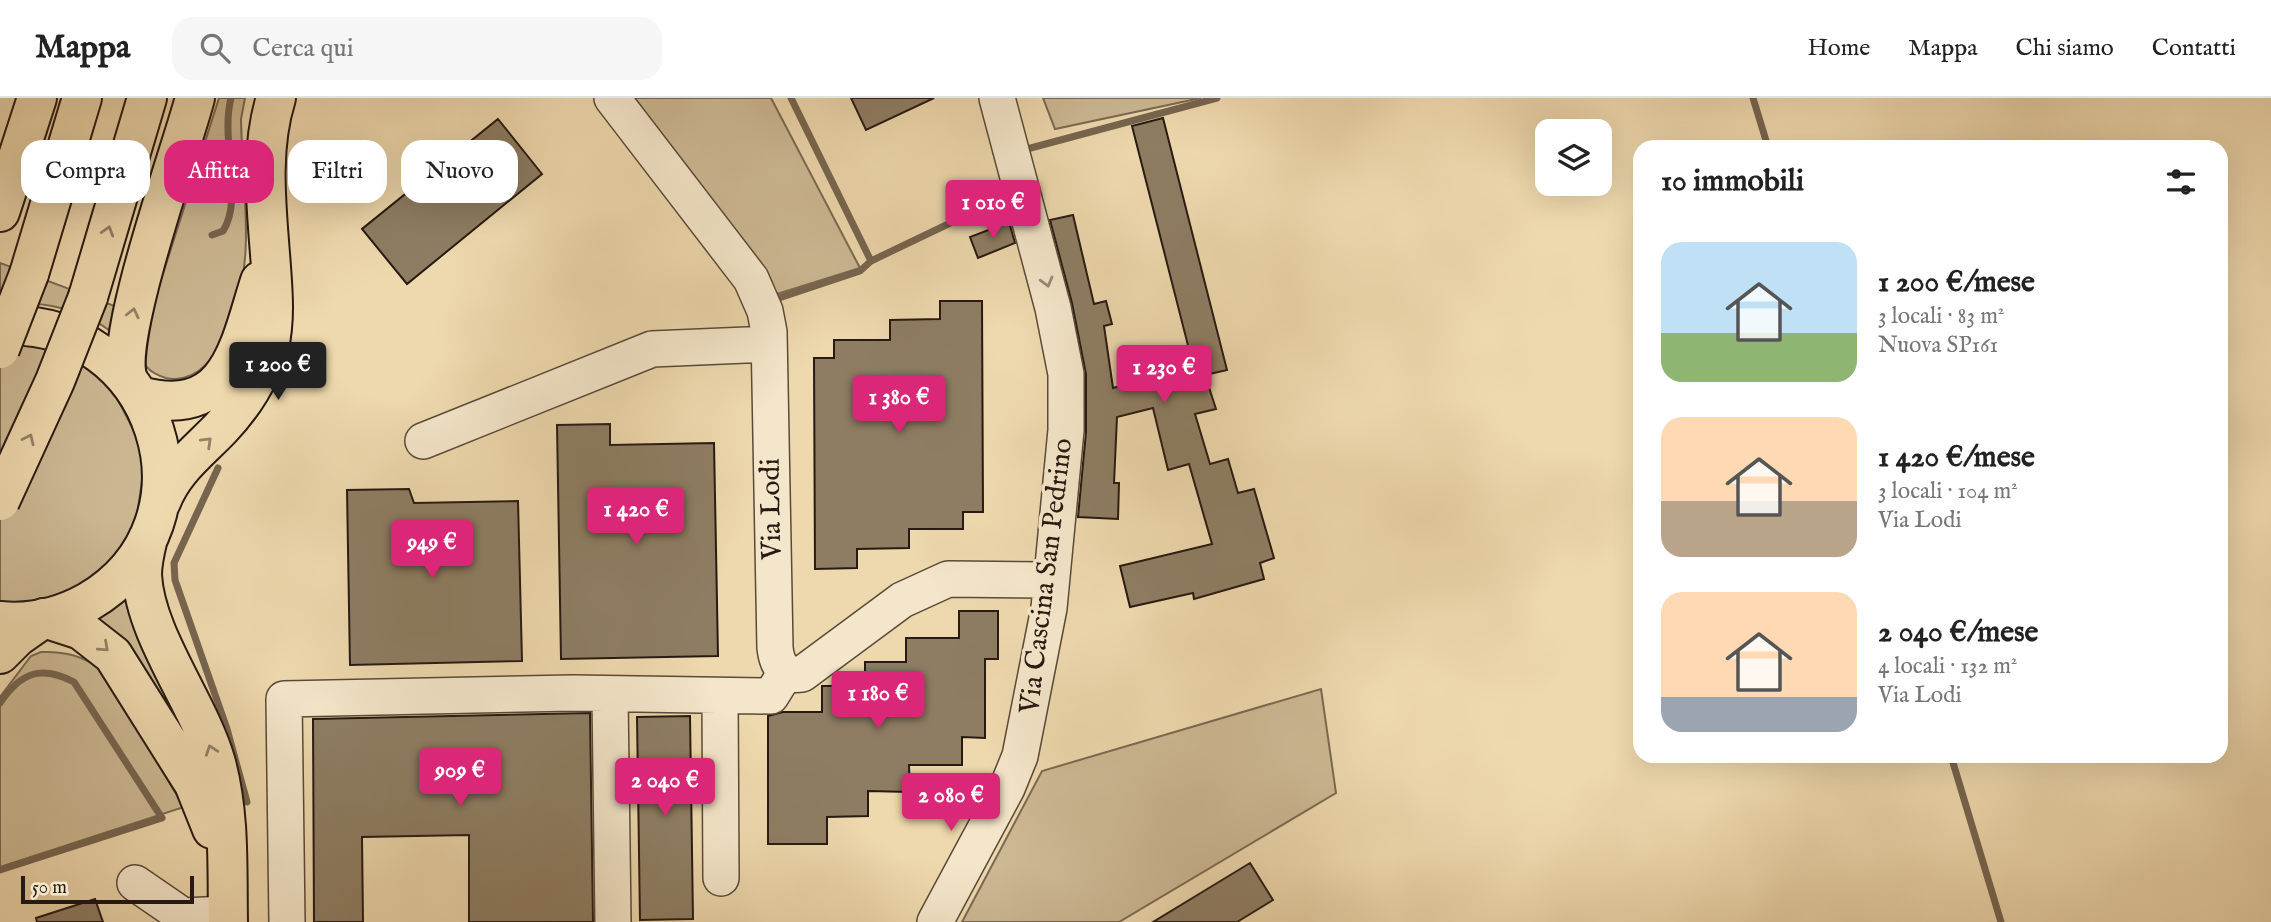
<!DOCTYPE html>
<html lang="it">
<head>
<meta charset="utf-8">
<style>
	:root { --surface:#fff; --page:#f6f6f6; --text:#222; --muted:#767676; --line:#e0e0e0; --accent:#db2777 }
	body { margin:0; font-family:"IM FELL English",serif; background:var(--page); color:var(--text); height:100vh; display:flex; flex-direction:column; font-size:26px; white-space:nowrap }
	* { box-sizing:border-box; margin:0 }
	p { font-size:23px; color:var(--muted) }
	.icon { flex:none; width:38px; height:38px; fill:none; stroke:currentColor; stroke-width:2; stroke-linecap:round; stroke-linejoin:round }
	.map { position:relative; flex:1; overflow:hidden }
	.details { position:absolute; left:1633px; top:42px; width:595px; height:623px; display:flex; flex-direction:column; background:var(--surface); border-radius:21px; box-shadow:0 7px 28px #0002 }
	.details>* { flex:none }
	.hud { position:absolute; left:21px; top:42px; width:665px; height:63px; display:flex; gap:14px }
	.fabs { position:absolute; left:1535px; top:21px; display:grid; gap:14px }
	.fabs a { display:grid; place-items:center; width:77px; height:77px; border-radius:14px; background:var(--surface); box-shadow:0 7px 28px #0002; font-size:35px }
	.scale { position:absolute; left:21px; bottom:18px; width:173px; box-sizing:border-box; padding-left:7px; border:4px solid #271a12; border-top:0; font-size:19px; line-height:24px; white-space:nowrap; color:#271a12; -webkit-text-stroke:5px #f4e6ca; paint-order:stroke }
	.price { position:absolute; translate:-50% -60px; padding:0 16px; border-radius:7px; background:var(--accent); color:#fff; font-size:23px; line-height:46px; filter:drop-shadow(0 2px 4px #0008) }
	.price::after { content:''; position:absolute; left:50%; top:42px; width:21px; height:16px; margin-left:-10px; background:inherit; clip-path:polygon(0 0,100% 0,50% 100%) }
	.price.active { background:#222; color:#fff }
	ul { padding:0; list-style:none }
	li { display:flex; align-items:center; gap:21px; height:175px; padding:0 28px }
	li span { display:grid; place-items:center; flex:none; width:196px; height:140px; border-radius:21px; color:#555 }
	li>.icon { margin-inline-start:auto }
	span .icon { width:84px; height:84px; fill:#fffc; stroke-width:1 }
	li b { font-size:30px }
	h2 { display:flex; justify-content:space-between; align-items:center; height:84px; padding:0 28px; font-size:30px }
	.tag { padding:0 24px; border-radius:21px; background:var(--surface); box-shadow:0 7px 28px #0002; font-size:24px; line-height:63px }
	.tag.active { background:var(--accent); color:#fff }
	header { display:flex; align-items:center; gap:42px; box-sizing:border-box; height:98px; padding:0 35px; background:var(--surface); border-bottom:2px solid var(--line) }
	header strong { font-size:33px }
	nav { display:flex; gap:38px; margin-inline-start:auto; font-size:24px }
	.search { width:490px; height:63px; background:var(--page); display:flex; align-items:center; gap:18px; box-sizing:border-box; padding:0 24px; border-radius:21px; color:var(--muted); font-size:26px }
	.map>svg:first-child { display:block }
	.green { fill:#ccb893; stroke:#7a6952; stroke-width:2 }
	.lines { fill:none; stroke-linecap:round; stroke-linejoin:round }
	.stream { stroke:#76654f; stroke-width:7 }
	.building { fill:#8e7d63; stroke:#271a12; stroke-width:2 }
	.minor-casing { stroke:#594a39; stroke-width:38 }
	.major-casing { stroke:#271a12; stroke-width:42 }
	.highway-casing { stroke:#271a12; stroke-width:42 }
	.minor { stroke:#f4e6ca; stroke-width:35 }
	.major { stroke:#eed8ad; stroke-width:38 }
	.highway { stroke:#eed8ad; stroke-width:38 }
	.highway-bridge-casing { stroke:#271a12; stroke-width:42; stroke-linecap:butt }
	.highway-bridge { stroke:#eed8ad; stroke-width:38 }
	.oneway { stroke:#948267 }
	.oneway2 { stroke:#988a77 }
	.labels { text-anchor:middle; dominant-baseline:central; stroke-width:7; stroke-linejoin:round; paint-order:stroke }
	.street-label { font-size:28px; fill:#271a12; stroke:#f4e6ca }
</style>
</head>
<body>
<header>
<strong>Mappa</strong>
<div class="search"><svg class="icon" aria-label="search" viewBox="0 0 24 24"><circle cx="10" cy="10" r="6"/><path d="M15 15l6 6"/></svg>Cerca qui</div>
<nav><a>Home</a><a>Mappa</a><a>Chi siamo</a><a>Contatti</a></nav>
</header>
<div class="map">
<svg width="2271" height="824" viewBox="0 0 2271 824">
	<rect width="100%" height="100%" fill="#eed8ad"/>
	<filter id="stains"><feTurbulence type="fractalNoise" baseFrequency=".00286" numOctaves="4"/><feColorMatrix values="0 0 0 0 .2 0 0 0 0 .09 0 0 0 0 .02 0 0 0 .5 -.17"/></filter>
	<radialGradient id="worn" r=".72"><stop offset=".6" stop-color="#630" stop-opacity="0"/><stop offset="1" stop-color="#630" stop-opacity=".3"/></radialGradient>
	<path class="green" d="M 219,0 L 245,0 L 241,21 C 242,88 257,163 230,227 C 219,254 200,287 166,280 C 159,278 148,273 145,266 C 140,254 146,235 148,223 Z
		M 626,0 L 771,0 L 860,170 L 777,196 Z
		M 1043,0 L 1201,0 L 1055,31 Z
		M 0,165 L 120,210 L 113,235 C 82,211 39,201 0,207 Z
		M 0,243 L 38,244 L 105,277 L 146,356 L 135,430 L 103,472 L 65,496 L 36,504 L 0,504 Z
		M 127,500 L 186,636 L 91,523 Z
		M 41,554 C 65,553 84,558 103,573 L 184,709 L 0,769 L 0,599 L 31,558 Z
		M 1321,591 L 1336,695 L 1119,824 L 962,824 L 1042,673 Z"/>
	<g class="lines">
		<path class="stream" d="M 791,0 L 871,163 L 1013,95
			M 1753,0 L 1768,49
			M 1027,51 L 1217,0
			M 212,137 L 223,133 C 244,100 220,44 231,0
			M 779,200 L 860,173 L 871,163
			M 218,370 L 174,465 L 175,482 L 227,631 L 247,704
			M 0,605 C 21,574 41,567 74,584 L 162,720 L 0,772
			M 1951,658 L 2001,824"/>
	</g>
	<path class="building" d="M 851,0 L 934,0 L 866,32 Z
		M 1163,20 L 1227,272 L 1205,277 L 1216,311 L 1195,316 L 1210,366 L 1228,361 L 1238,395 L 1254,391 L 1274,460 L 1260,465 L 1264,481 L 1194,501 L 1193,495 L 1130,509 L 1120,468 L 1212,446 L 1189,366 L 1168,372 L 1153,310 L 1117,319 L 1114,385 L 1119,385 L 1118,421 L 1078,419 L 1086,334 L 1086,276 L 1072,205 L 1050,122 L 1073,117 L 1094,206 L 1106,203 L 1112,226 L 1104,228 L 1113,290 L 1193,267 L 1132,28 Z
		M 498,21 L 542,76 L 407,186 L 362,131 Z
		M 1009,124 L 1015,145 L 978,160 L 970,139 Z
		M 940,203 L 982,203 L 983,414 L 963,414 L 963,431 L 909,431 L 909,450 L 857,451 L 857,470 L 815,471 L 814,260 L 834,260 L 834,242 L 890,242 L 890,222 L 940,221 Z
		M 610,326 L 610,347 L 714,345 L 718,558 L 561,561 L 557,327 Z
		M 409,391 L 414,405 L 518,403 L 522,563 L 350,567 L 347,392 Z
		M 959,513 L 998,513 L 998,561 L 985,561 L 985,640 L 962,639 L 962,667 L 909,667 L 910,694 L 868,693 L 868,718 L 827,719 L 827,746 L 768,746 L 768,618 L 783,614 L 822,614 L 822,588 L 865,588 L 865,564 L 906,564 L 906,540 L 959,540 Z
		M 590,615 L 593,824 L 469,824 L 469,737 L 362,739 L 363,824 L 314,824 L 313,621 Z
		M 690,618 L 693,821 L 640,822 L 637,619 Z
		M 1250,765 L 1273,802 L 1237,824 L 1153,824 Z
		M 95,801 L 103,824 L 37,824 L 36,820 Z"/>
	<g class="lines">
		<g class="minor-casing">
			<path id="minor" d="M 612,0 L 751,181 L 765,213 L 769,234 L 775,550 C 777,567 784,579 802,576 L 902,502 L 948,481 L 1051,482
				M 423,343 L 652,251 L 769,246
				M 610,598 L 613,824
				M 720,598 L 721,780
				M 135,785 L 183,818 L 227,816
				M 287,824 L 284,601 L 573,595 L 771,598 L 786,574
				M 935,824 L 1007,690 L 1020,658 L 1049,510 L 1066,332 L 1066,276 L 1053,210 L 997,0"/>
		</g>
		<g class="major-casing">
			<path id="major" d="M 0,228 C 157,217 225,424 88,504 C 61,519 30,526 0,523
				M 140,298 C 229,322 239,249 260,183
				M 161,404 C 173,372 198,354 221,330 C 242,308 261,279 269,249 C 275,222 273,196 271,169 C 267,113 259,54 276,0
				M 148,440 C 145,452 142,464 142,477 C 145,538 199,605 216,665 C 230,717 227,771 228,824
				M 44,520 L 81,532 L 113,557 L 194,686 L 212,731"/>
		</g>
		<g class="highway-casing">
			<path id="highway" d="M 0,114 L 37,0
				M 29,176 L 82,0
				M 88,199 L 147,0
				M 128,282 C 113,240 181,53 195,0
				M 0,556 L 17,539 L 44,520"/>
		</g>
		<use href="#minor" class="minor"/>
		<use href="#major" class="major"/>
		<use href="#highway" class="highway"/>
		<g class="highway-bridge-casing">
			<path id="highway-bridge" d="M 0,251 L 29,176
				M 0,403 L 55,283 L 88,199"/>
		</g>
		<use href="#highway-bridge" class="highway-bridge"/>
	</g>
	<defs><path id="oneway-chevron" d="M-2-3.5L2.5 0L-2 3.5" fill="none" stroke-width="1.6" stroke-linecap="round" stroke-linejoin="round" transform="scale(1.75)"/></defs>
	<g class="oneway">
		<use href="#oneway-chevron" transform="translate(108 133) rotate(-73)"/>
		<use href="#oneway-chevron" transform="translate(133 215) rotate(-77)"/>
		<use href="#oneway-chevron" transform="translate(29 341) rotate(-65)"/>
		<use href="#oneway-chevron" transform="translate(207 344) rotate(-44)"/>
		<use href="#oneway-chevron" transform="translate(104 549) rotate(42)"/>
		<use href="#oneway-chevron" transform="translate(211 652) rotate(-109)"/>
	</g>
	<use class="oneway2" href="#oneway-chevron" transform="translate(1047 184) rotate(75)"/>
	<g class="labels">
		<g class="street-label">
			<text transform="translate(772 411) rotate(-91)">Via Lodi</text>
			<text transform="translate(1047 478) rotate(-83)">Via Cascina San Pedrino</text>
		</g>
	</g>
	<rect width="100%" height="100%" filter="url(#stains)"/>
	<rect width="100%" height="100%" fill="url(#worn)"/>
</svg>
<div class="fabs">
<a><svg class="icon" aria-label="layers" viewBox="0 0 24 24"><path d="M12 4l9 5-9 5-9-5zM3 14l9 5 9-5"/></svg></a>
</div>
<div class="scale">50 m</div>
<b class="price" style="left:993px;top:142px">1 010 €</b>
<b class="price active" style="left:278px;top:304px">1 200 €</b>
<b class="price" style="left:1164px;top:307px">1 230 €</b>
<b class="price" style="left:899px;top:337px">1 380 €</b>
<b class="price" style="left:636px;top:449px">1 420 €</b>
<b class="price" style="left:432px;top:482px">949 €</b>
<b class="price" style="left:878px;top:633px">1 180 €</b>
<b class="price" style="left:460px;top:710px">909 €</b>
<b class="price" style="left:665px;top:720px">2 040 €</b>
<b class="price" style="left:951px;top:735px">2 080 €</b>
<div class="hud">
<a class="tag">Compra</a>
<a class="tag active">Affitta</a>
<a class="tag">Filtri</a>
<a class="tag">Nuovo</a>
</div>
<section class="details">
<h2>10 immobili<svg class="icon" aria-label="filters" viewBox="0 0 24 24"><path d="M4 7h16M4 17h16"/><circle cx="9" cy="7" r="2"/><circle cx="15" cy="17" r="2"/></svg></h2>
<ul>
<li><span style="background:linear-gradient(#bfe0f5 65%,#8fb573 0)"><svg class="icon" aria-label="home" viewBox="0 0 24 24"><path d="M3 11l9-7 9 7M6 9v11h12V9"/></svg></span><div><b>1 200 €/mese</b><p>3 locali · 83 m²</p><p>Nuova SP161</p></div></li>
<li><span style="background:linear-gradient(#ffd9b3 60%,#b9a48a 0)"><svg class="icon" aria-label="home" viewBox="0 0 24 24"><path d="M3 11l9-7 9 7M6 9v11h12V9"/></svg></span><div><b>1 420 €/mese</b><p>3 locali · 104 m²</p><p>Via Lodi</p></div></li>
<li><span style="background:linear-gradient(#ffd9b3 75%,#9aa5b1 0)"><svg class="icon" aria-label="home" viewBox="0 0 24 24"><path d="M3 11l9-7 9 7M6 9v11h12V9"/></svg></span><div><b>2 040 €/mese</b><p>4 locali · 132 m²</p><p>Via Lodi</p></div></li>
</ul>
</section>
</div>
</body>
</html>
